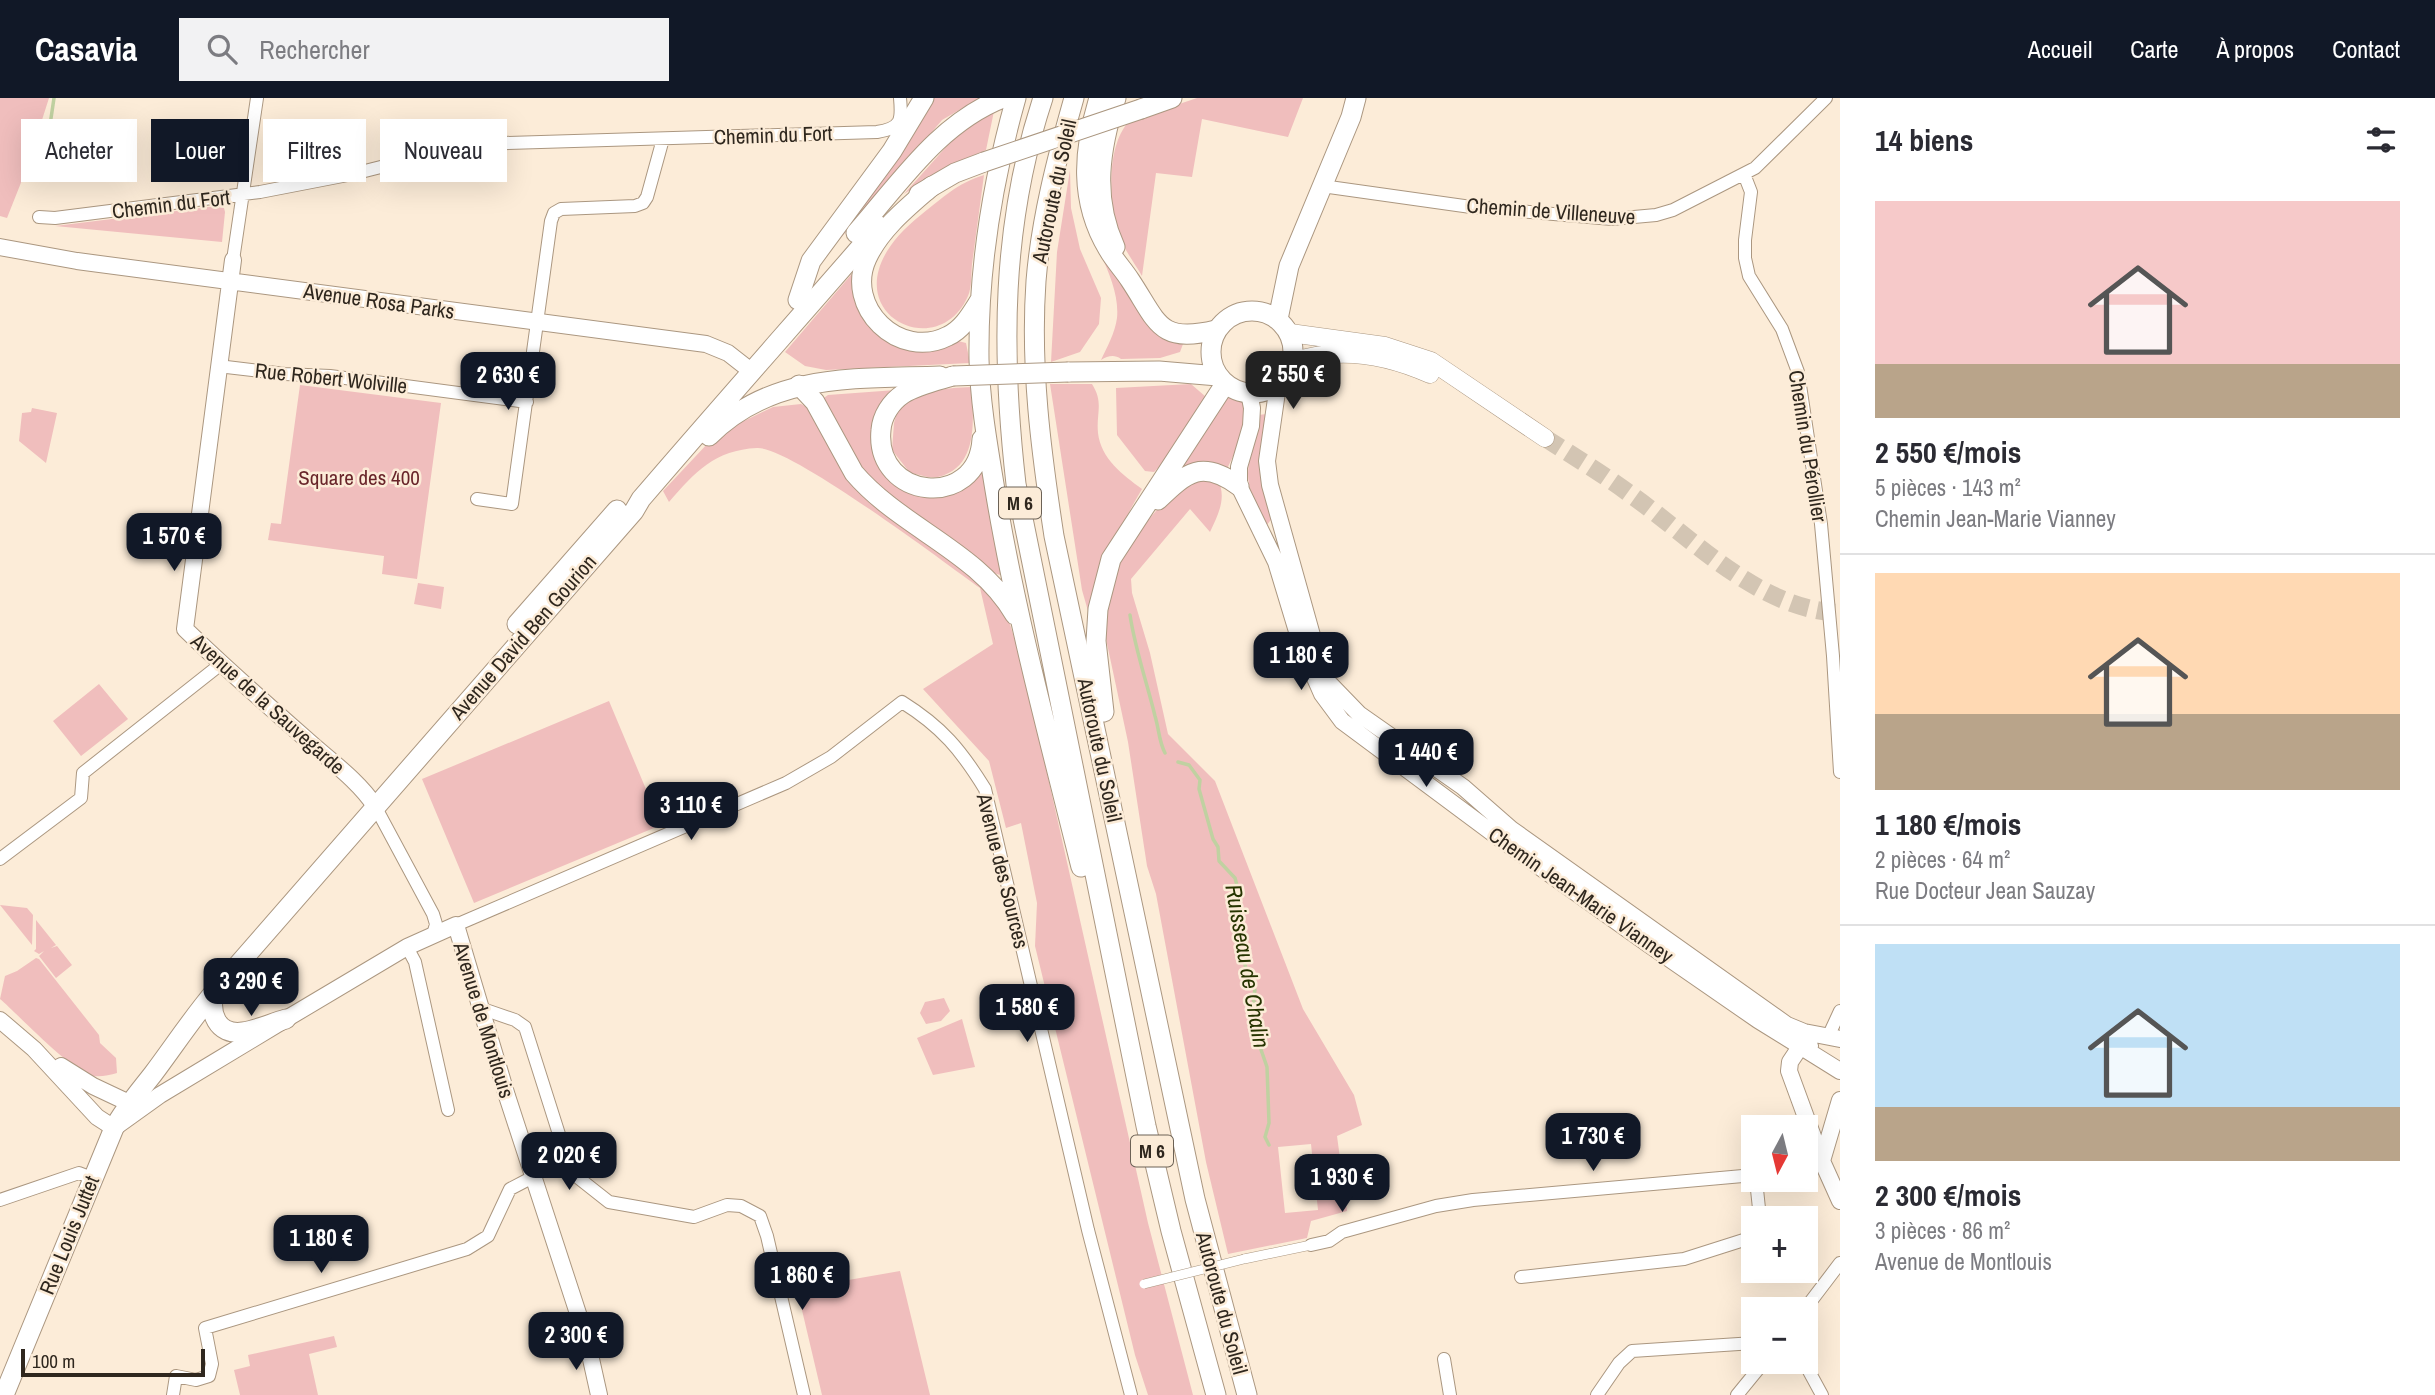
<!DOCTYPE html>
<html lang="fr">
<head>
<meta charset="utf-8">
<style>
	:root { --surface:#fff; --page:#f2f2f3; --text:#2b2b33; --muted:#7c7c81; --line:#e1e1e2; --accent:#111827 }
	body { margin:0; font-family:"Archivo Narrow",sans-serif; background:var(--page); color:var(--text); height:100vh; display:flex; flex-direction:column; font-size:26px; white-space:nowrap }
	* { box-sizing:border-box; margin:0 }
	p { font-size:23px; color:var(--muted) }
	.icon { flex:none; width:38px; height:38px; fill:none; stroke:currentColor; stroke-width:2; stroke-linecap:round; stroke-linejoin:round }
	.map { position:relative; flex:1; overflow:hidden }
	.side { display:flex; flex-direction:column; background:var(--surface); width:595px }
	.side>* { flex:none }
	.top-card { position:absolute; left:21px; top:21px; width:665px; height:63px; display:flex; gap:14px }
	.needle { width:46px; rotate:187deg }
	.fabs { position:absolute; left:1741px; top:1017px; display:grid; gap:14px }
	.fabs a { display:grid; place-items:center; width:77px; height:77px; border-radius:0px; background:var(--surface); box-shadow:0 7px 28px #0002; font-size:35px }
	.scale { position:absolute; left:21px; bottom:18px; width:184px; box-sizing:border-box; padding-left:7px; border:4px solid #2f271e; border-top:0; font-size:19px; line-height:24px; white-space:nowrap; color:#2f271e; -webkit-text-stroke:5px #fcecd8; paint-order:stroke }
	.price { position:absolute; translate:-50% -60px; padding:0 16px; border-radius:14px; background:var(--accent); color:#fff; font-size:23px; line-height:46px; filter:drop-shadow(0 2px 4px #0008) }
	.price::after { content:''; position:absolute; left:50%; top:42px; width:21px; height:16px; margin-left:-10px; background:inherit; clip-path:polygon(0 0,100% 0,50% 100%) }
	.price.selected { background:#222; color:#fff }
	ul { padding:0; list-style:none }
	li { display:grid; align-content:center; gap:14px; height:371px; padding:0 35px }
	li+li { border-top:2px solid var(--line) }
	li span { display:grid; place-items:center; height:217px; border-radius:0px; color:#555 }
	li>.icon { margin-inline-start:auto }
	span .icon { width:126px; height:126px; fill:#fffc; stroke-width:1 }
	li b { font-size:30px }
	h2 { display:flex; justify-content:space-between; align-items:center; height:84px; padding:0 35px; font-size:30px }
	.pill { padding:0 24px; border-radius:0px; background:var(--surface); box-shadow:0 7px 28px #0002; font-size:24px; line-height:63px }
	.pill.selected { background:var(--accent); color:#fff }
	header { display:flex; align-items:center; gap:42px; box-sizing:border-box; height:98px; padding:0 35px; background:var(--accent); color:#fff }
	header strong { font-size:33px }
	nav { display:flex; gap:38px; margin-inline-start:auto; font-size:24px }
	.search { width:490px; height:63px; background:var(--page); display:flex; align-items:center; gap:18px; box-sizing:border-box; padding:0 24px; border-radius:0px; color:var(--muted); font-size:26px }
	main { display:flex; flex:1; min-height:0 }
	.map>svg:first-child { display:block }
	.green { fill:#f0bebd; fill-rule:evenodd }
	.lines { fill:none; stroke-linecap:round; stroke-linejoin:round }
	.stream { stroke:#c0d1a1; stroke-width:3.5 }
	.secondary-tunnel { stroke:#d3c5b3; stroke-width:18; stroke-dasharray:18 9; stroke-linecap:butt }
	.pedestrian-casing { stroke:#ab9780; stroke-width:10 }
	.minor-casing { stroke:#ab9780; stroke-width:14 }
	.tertiary-casing { stroke:#ab9780; stroke-width:18 }
	.secondary-casing { stroke:#ab9780; stroke-width:19 }
	.primary-casing { stroke:#ab9780; stroke-width:21 }
	.trunk-casing { stroke:#ab9780; stroke-width:21 }
	.pedestrian { stroke:#fff; stroke-width:9 }
	.minor { stroke:#fff; stroke-width:12 }
	.tertiary { stroke:#fff; stroke-width:16 }
	.secondary { stroke:#fff; stroke-width:18 }
	.primary { stroke:#fff; stroke-width:19 }
	.trunk { stroke:#fff; stroke-width:19 }
	.pedestrian-bridge-casing { stroke:#ab9780; stroke-width:10; stroke-linecap:butt }
	.primary-bridge-casing { stroke:#ab9780; stroke-width:21; stroke-linecap:butt }
	.pedestrian-bridge { stroke:#fff; stroke-width:9 }
	.primary-bridge { stroke:#fff; stroke-width:19 }
	.labels { text-anchor:middle; dominant-baseline:central; stroke-width:5; stroke-linejoin:round; paint-order:stroke }
	.shield { fill:#fcecd8; stroke:#6c6256; stroke-width:2 }
	.shield-label { font-size:19px; font-weight:bold; fill:#2f271e }
	.street-label { font-size:21px; fill:#2f271e; stroke:#fcecd8 }
	.park-label { font-size:21px; fill:#69252a; stroke:#fcecd8 }
	.water-label { font-size:23px; font-style:italic; fill:#263400; stroke:#fcecd8 }
</style>
</head>
<body>
<header>
<strong>Casavia</strong>
<div class="search"><svg class="icon" aria-label="search" viewBox="0 0 24 24"><circle cx="10" cy="10" r="6"/><path d="M15 15l6 6"/></svg>Rechercher</div>
<nav><a>Accueil</a><a>Carte</a><a>À propos</a><a>Contact</a></nav>
</header>
<main>
<div class="map">
<svg width="1840" height="1297" viewBox="0 0 1840 1297">
	<rect width="100%" height="100%" fill="#fcecd8"/>
	<path class="green" d="M 0,0 L 49,0 L 26,72 L 7,120 L 0,118 Z
		M 929,0 L 980,0 L 942,22 L 873,104 L 826,156 Z
		M 1197,0 L 1303,0 L 1288,39 L 1202,21 L 1192,79 L 1156,75 L 1142,178 C 1134,164 1122,149 1118,134 C 1109,103 1106,49 1129,23 Z
		M 994,13 L 986,52 L 944,70 L 904,96 L 963,30 Z
		M 1070,72 L 1071,110 L 1080,151 L 1101,200 L 1099,226 L 1080,254 L 1051,264 L 1057,154 Z
		M 984,77 C 980,107 976,137 972,166 C 971,176 972,189 968,198 C 935,274 811,203 922,116 C 944,99 956,86 984,77 Z
		M 217,108 L 224,110 L 225,114 L 222,144 L 55,128 Z
		M 1089,130 L 1171,242 L 1183,246 L 1180,254 L 1160,260 L 1121,261 C 1114,256 1108,258 1101,262 C 1107,249 1115,235 1117,220 C 1120,190 1100,157 1089,130 Z
		M 856,171 L 857,194 L 921,250 L 946,250 L 958,243 L 966,245 L 970,265 L 826,272 L 805,268 L 785,254 Z
		M 1050,286 L 1092,286 C 1104,305 1096,315 1098,335 C 1101,361 1123,377 1142,391 C 1117,434 1099,471 1090,520 L 1082,492 Z
		M 1191,286 L 1206,299 L 1162,366 L 1154,374 L 1145,373 L 1117,337 L 1116,290 Z
		M 300,287 L 441,305 L 417,481 L 382,476 L 384,458 L 268,442 L 271,425 L 281,426 Z
		M 972,289 C 973,322 979,369 938,379 C 930,381 918,376 910,375 L 892,352 L 894,325 L 899,307 C 927,293 941,290 972,289 Z
		M 896,292 L 874,356 L 893,385 L 919,396 L 984,368 L 1001,472 L 1000,477 L 994,475 L 864,378 L 821,302 L 828,297 Z
		M 1227,297 L 1244,301 C 1248,330 1239,346 1227,371 L 1177,373 Z
		M 801,306 L 814,313 L 833,348 L 964,466 L 1008,520 L 1023,568 L 1148,1125 L 1193,1297 L 1148,1297 L 1135,1257 L 1035,848 L 1037,805 L 1021,725 L 1006,730 L 989,663 L 923,591 L 993,546 L 980,490 C 945,465 790,348 757,350 C 715,352 695,374 669,404 L 663,393 L 725,327 L 744,323 L 773,309 Z
		M 32,310 L 57,315 L 46,365 L 19,343 L 22,315 L 31,314 Z
		M 1267,316 L 1274,418 L 1266,428 C 1259,412 1248,395 1248,376 C 1248,358 1257,336 1258,317 Z
		M 1218,382 C 1227,400 1218,417 1210,434 L 1190,411 L 1131,481 L 1132,495 L 1150,555 L 1168,636 L 1215,683 L 1303,911 L 1354,997 L 1362,1027 L 1337,1038 L 1347,1113 L 1311,1123 L 1307,1140 L 1228,1156 L 1206,1064 L 1156,796 L 1147,768 L 1128,644 L 1106,541 L 1108,506 L 1116,469 L 1136,436 L 1175,391 L 1186,383 ZM 1311,1046 L 1318,1112 L 1285,1115 L 1278,1049 Z
		M 418,485 L 444,489 L 441,511 L 414,506 Z
		M 99,586 L 128,621 L 81,658 L 53,623 Z
		M 609,603 L 661,727 L 474,805 L 422,681 Z
		M 0,807 L 27,810 L 33,817 L 32,847 Z
		M 36,822 L 56,847 L 51,850 L 57,848 L 72,867 L 56,880 L 39,858 L 44,853 L 39,856 L 34,853 L 36,851 Z
		M 36,860 L 39,861 L 99,937 L 100,945 L 116,960 L 117,975 C 110,977 101,979 94,978 C 71,974 18,916 0,901 L 5,878 L 17,873 Z
		M 944,900 L 950,913 L 941,923 L 926,926 L 920,915 L 925,904 Z
		M 962,921 L 975,969 L 933,977 L 917,940 Z
		M 900,1173 L 930,1297 L 822,1297 L 797,1191 Z
		M 334,1238 L 337,1249 L 309,1256 L 318,1297 L 240,1297 L 234,1272 L 250,1268 L 248,1257 Z"/>
	<g class="lines">
		<path class="stream" d="M 54,0 L 50,27 L 52,35 L 60,38
			M 1130,517 C 1135,551 1147,585 1155,618 C 1159,631 1159,644 1165,655
			M 1178,664 L 1189,667 L 1200,682 L 1199,691 L 1213,741 L 1218,749 L 1219,763 L 1235,780 L 1238,791 L 1237,806 L 1241,820 L 1237,830 L 1241,852 L 1250,885 L 1255,892 L 1253,901 L 1258,914 L 1256,925 L 1258,943 L 1267,969 L 1269,1025 L 1265,1039 L 1269,1047"/>
		<path class="secondary-tunnel" d="M 1545,340 C 1575,359 1606,378 1634,399 C 1697,444 1759,511 1840,515"/>
		<g class="pedestrian-casing">
			<path id="pedestrian" d="M 1244,1161 L 1311,1147"/>
		</g>
		<g class="minor-casing">
			<path id="minor" d="M 1744,76 L 1751,94 L 1745,142 L 1745,160 L 1749,178 L 1782,231 L 1798,274 L 1821,426 L 1833,558 L 1840,674
				M 1322,88 L 1471,109 L 1612,121 L 1656,117 L 1673,112 L 1755,70 L 1826,0
				M 39,119 L 55,120 L 260,94 L 353,76 L 472,46 L 877,34 C 902,30 902,22 900,0
				M 233,162 L 257,0
				M 218,268 L 285,276 L 330,278 L 527,304
				M 477,401 L 512,406 L 551,123 L 554,115 L 561,111 L 635,108 L 643,105 L 647,99 L 663,41
				M 375,708 L 433,816 L 436,826 L 433,837
				M 0,761 L 81,700 L 83,675 L 221,566
				M 456,827 L 786,685 L 831,659 L 902,604 C 942,629 961,652 985,691 L 1088,1132 L 1131,1297
				M 407,849 L 415,864 L 448,1012
				M 480,910 L 515,922 L 525,929 L 571,1074 L 609,1104 L 694,1119 L 727,1107 L 741,1108 L 760,1118 L 767,1138 L 804,1297
				M 1828,939 L 1840,913
				M 1806,1070 L 1822,1063
				M 1756,1082 L 1760,1120
				M 0,1102 L 79,1075 L 92,1080
				M 1311,1147 L 1329,1143 L 1342,1134 L 1436,1108 L 1473,1102 L 1754,1077
				M 1521,1179 L 1684,1161 L 1750,1140 L 1754,1137
				M 1805,1211 L 1840,1165
				M 1444,1261 L 1450,1297
				M 1804,1264 L 1822,1297
				M 173,1297 L 176,1278 L 196,1282 L 209,1278 L 212,1266 L 205,1230 L 467,1151 L 488,1138 L 510,1091 L 533,1079
				M 1597,1297 L 1619,1265 L 1632,1253 L 1754,1245
				M 1737,1297 L 1764,1264"/>
		</g>
		<g class="tertiary-casing">
			<path id="tertiary" d="M 0,149 L 77,163 L 706,246 L 728,255 L 751,273
				M 233,162 L 185,531 C 224,569 265,605 306,641 C 329,662 358,682 375,708
				M 1278,287 L 1267,363 L 1270,387 L 1320,566 L 1328,584 L 1359,616 L 1463,689 L 1511,731 L 1787,927 L 1804,934 L 1840,941
				M 1249,295 L 1252,310 L 1251,328 L 1239,369 L 1239,388 L 1276,464 L 1299,540 L 1311,571 L 1322,596 L 1342,623 L 1502,742 L 1648,846 L 1758,922 L 1840,973
				M 0,922 L 34,951 L 97,1019 L 114,1030 L 160,997 L 286,921 L 407,849 L 456,827 L 507,998 L 587,1243 L 599,1297
				M 1810,948 L 1800,949 L 1790,964 L 1789,973 L 1822,1063 L 1840,1103
				M 61,968 L 93,988 L 129,1005 L 141,1002
				M 1822,1063 L 1840,1002"/>
		</g>
		<g class="secondary-casing">
			<path id="secondary" d="M 1290,235 L 1385,248 L 1431,263 L 1545,340
				M 1293,264 C 1339,248 1385,256 1430,276"/>
		</g>
		<g class="primary-casing">
			<path id="primary" d="M 1141,11 L 1172,0
				M 919,96 L 955,75 L 984,64
				M 856,135 C 900,85 939,25 1003,0
				M 1115,149 C 1092,99 1100,50 1116,0
				M1211 254a41 41 0 1 1 82 0a41 41 0 1 1-82 0Z
				M 1278,221 L 1289,168 L 1351,19 L 1356,0
				M 1068,274 L 1159,273 L 1218,278
				M 709,338 C 773,274 856,281 940,278
				M 517,526 L 617,412
				M 215,893 C 208,914 217,938 243,934 C 257,932 272,925 286,921
				M 4,1297 L 114,1030 C 125,1010 139,994 153,976 C 174,948 193,919 216,892 L 634,413 L 641,401 C 720,309 800,219 879,128"/>
		</g>
		<g class="trunk-casing">
			<path id="trunk" d="M 1016,0 C 992,85 978,173 979,261 C 980,305 988,349 995,392 C 1016,519 1050,644 1081,769
				M 1043,0 C 1001,127 1001,254 1016,386 L 1146,1028 L 1171,1133 L 1216,1297
				M 1074,0 C 1057,60 1041,121 1036,183 C 1030,269 1041,353 1054,438 L 1195,1101 L 1247,1297
				M 1099,0 C 1083,52 1079,103 1108,151 C 1114,162 1123,171 1130,182 C 1158,224 1158,246 1216,232
				M 932,88 C 908,109 881,130 867,160 C 844,209 899,263 948,238 C 963,231 971,216 980,202
				M 798,202 L 811,163 L 892,53 L 924,0
				M 953,278 C 936,283 917,287 903,296 C 891,304 882,318 881,332 C 874,402 978,413 982,341
				M 799,287 L 815,304 L 854,375 C 901,430 978,453 1015,517
				M 1158,402 C 1187,374 1202,361 1239,388
				M 1104,614 L 1096,543 L 1098,511 L 1111,461 L 1225,286"/>
		</g>
		<use href="#pedestrian" class="pedestrian"/>
		<use href="#minor" class="minor"/>
		<use href="#tertiary" class="tertiary"/>
		<use href="#secondary" class="secondary"/>
		<use href="#primary" class="primary"/>
		<use href="#trunk" class="trunk"/>
		<g class="pedestrian-bridge-casing">
			<path id="pedestrian-bridge" d="M 1144,1186 L 1244,1161"/>
		</g>
		<g class="primary-bridge-casing">
			<path id="primary-bridge" d="M 984,64 L 1141,11
				M 953,278 L 1068,274"/>
		</g>
		<use href="#pedestrian-bridge" class="pedestrian-bridge"/>
		<use href="#primary-bridge" class="primary-bridge"/>
	</g>
	<g class="labels">
		<g class="shield">
			<rect x="999" y="389.5" width="42" height="31" rx="5"/>
			<rect x="1131" y="1037.5" width="42" height="31" rx="5"/>
		</g>
		<g class="shield-label">
			<text x="1020" y="405">M 6</text>
			<text x="1152" y="1053">M 6</text>
		</g>
		<g class="street-label">
			<text transform="translate(773 37) rotate(-2)">Chemin du Fort</text>
			<text transform="translate(1054 93) rotate(-78)">Autoroute du Soleil</text>
			<text transform="translate(171 106) rotate(-7)">Chemin du Fort</text>
			<text transform="translate(1551 113) rotate(4)">Chemin de Villeneuve</text>
			<text transform="translate(379 203) rotate(8)">Avenue Rosa Parks</text>
			<text transform="translate(331 280) rotate(6)">Rue Robert Wolville</text>
			<text transform="translate(1808 348) rotate(81)">Chemin du Pérollier</text>
			<text transform="translate(523 539) rotate(-49)">Avenue David Ben Gourion</text>
			<text transform="translate(268 606) rotate(42)">Avenue de la Sauvegarde</text>
			<text transform="translate(1100 652) rotate(78)">Autoroute du Soleil</text>
			<text transform="translate(1003 773) rotate(76)">Avenue des Sources</text>
			<text transform="translate(1581 797) rotate(35)">Chemin Jean-Marie Vianney</text>
			<text transform="translate(484 922) rotate(73)">Avenue de Montlouis</text>
			<text transform="translate(69 1137) rotate(-68)">Rue Louis Juttet</text>
			<text transform="translate(1222 1205) rotate(75)">Autoroute du Soleil</text>
		</g>
		<g class="park-label">
			<text x="359" y="379">Square des 400</text>
		</g>
		<g class="water-label">
			<text transform="translate(1248 868) rotate(80)">Ruisseau de Chalin</text>
		</g>
	</g>
</svg>
<div class="fabs">
<a><svg class="needle" viewBox="-14 -14 28 28"><path d="M0-13l5 13h-10z" fill="#e53935"/><path d="M0 13l5-13h-10z" fill="#7c7c81"/></svg></a>
<a>+</a>
<a>−</a>
</div>
<div class="scale">100 m</div>
<b class="price selected" style="left:1293px;top:313px">2 550 €</b>
<b class="price" style="left:508px;top:314px">2 630 €</b>
<b class="price" style="left:174px;top:475px">1 570 €</b>
<b class="price" style="left:1301px;top:594px">1 180 €</b>
<b class="price" style="left:1426px;top:691px">1 440 €</b>
<b class="price" style="left:691px;top:744px">3 110 €</b>
<b class="price" style="left:251px;top:920px">3 290 €</b>
<b class="price" style="left:1027px;top:946px">1 580 €</b>
<b class="price" style="left:1593px;top:1075px">1 730 €</b>
<b class="price" style="left:569px;top:1094px">2 020 €</b>
<b class="price" style="left:1342px;top:1116px">1 930 €</b>
<b class="price" style="left:321px;top:1177px">1 180 €</b>
<b class="price" style="left:802px;top:1214px">1 860 €</b>
<b class="price" style="left:576px;top:1274px">2 300 €</b>
<div class="top-card">
<a class="pill">Acheter</a>
<a class="pill selected">Louer</a>
<a class="pill">Filtres</a>
<a class="pill">Nouveau</a>
</div>
</div>
<section class="side">
<h2>14 biens<svg class="icon" aria-label="filters" viewBox="0 0 24 24"><path d="M4 7h16M4 17h16"/><circle cx="9" cy="7" r="2"/><circle cx="15" cy="17" r="2"/></svg></h2>
<ul>
<li><span style="background:linear-gradient(#f6c9c9 75%,#b9a48a 0)"><svg class="icon" aria-label="home" viewBox="0 0 24 24"><path d="M3 11l9-7 9 7M6 9v11h12V9"/></svg></span><div><b>2 550 €/mois</b><p>5 pièces · 143 m²</p><p>Chemin Jean-Marie Vianney</p></div></li>
<li><span style="background:linear-gradient(#ffd9b3 65%,#b9a48a 0)"><svg class="icon" aria-label="home" viewBox="0 0 24 24"><path d="M3 11l9-7 9 7M6 9v11h12V9"/></svg></span><div><b>1 180 €/mois</b><p>2 pièces · 64 m²</p><p>Rue Docteur Jean Sauzay</p></div></li>
<li><span style="background:linear-gradient(#bfe0f5 75%,#b9a48a 0)"><svg class="icon" aria-label="home" viewBox="0 0 24 24"><path d="M3 11l9-7 9 7M6 9v11h12V9"/></svg></span><div><b>2 300 €/mois</b><p>3 pièces · 86 m²</p><p>Avenue de Montlouis</p></div></li>
</ul>
</section>
</main>
</body>
</html>
